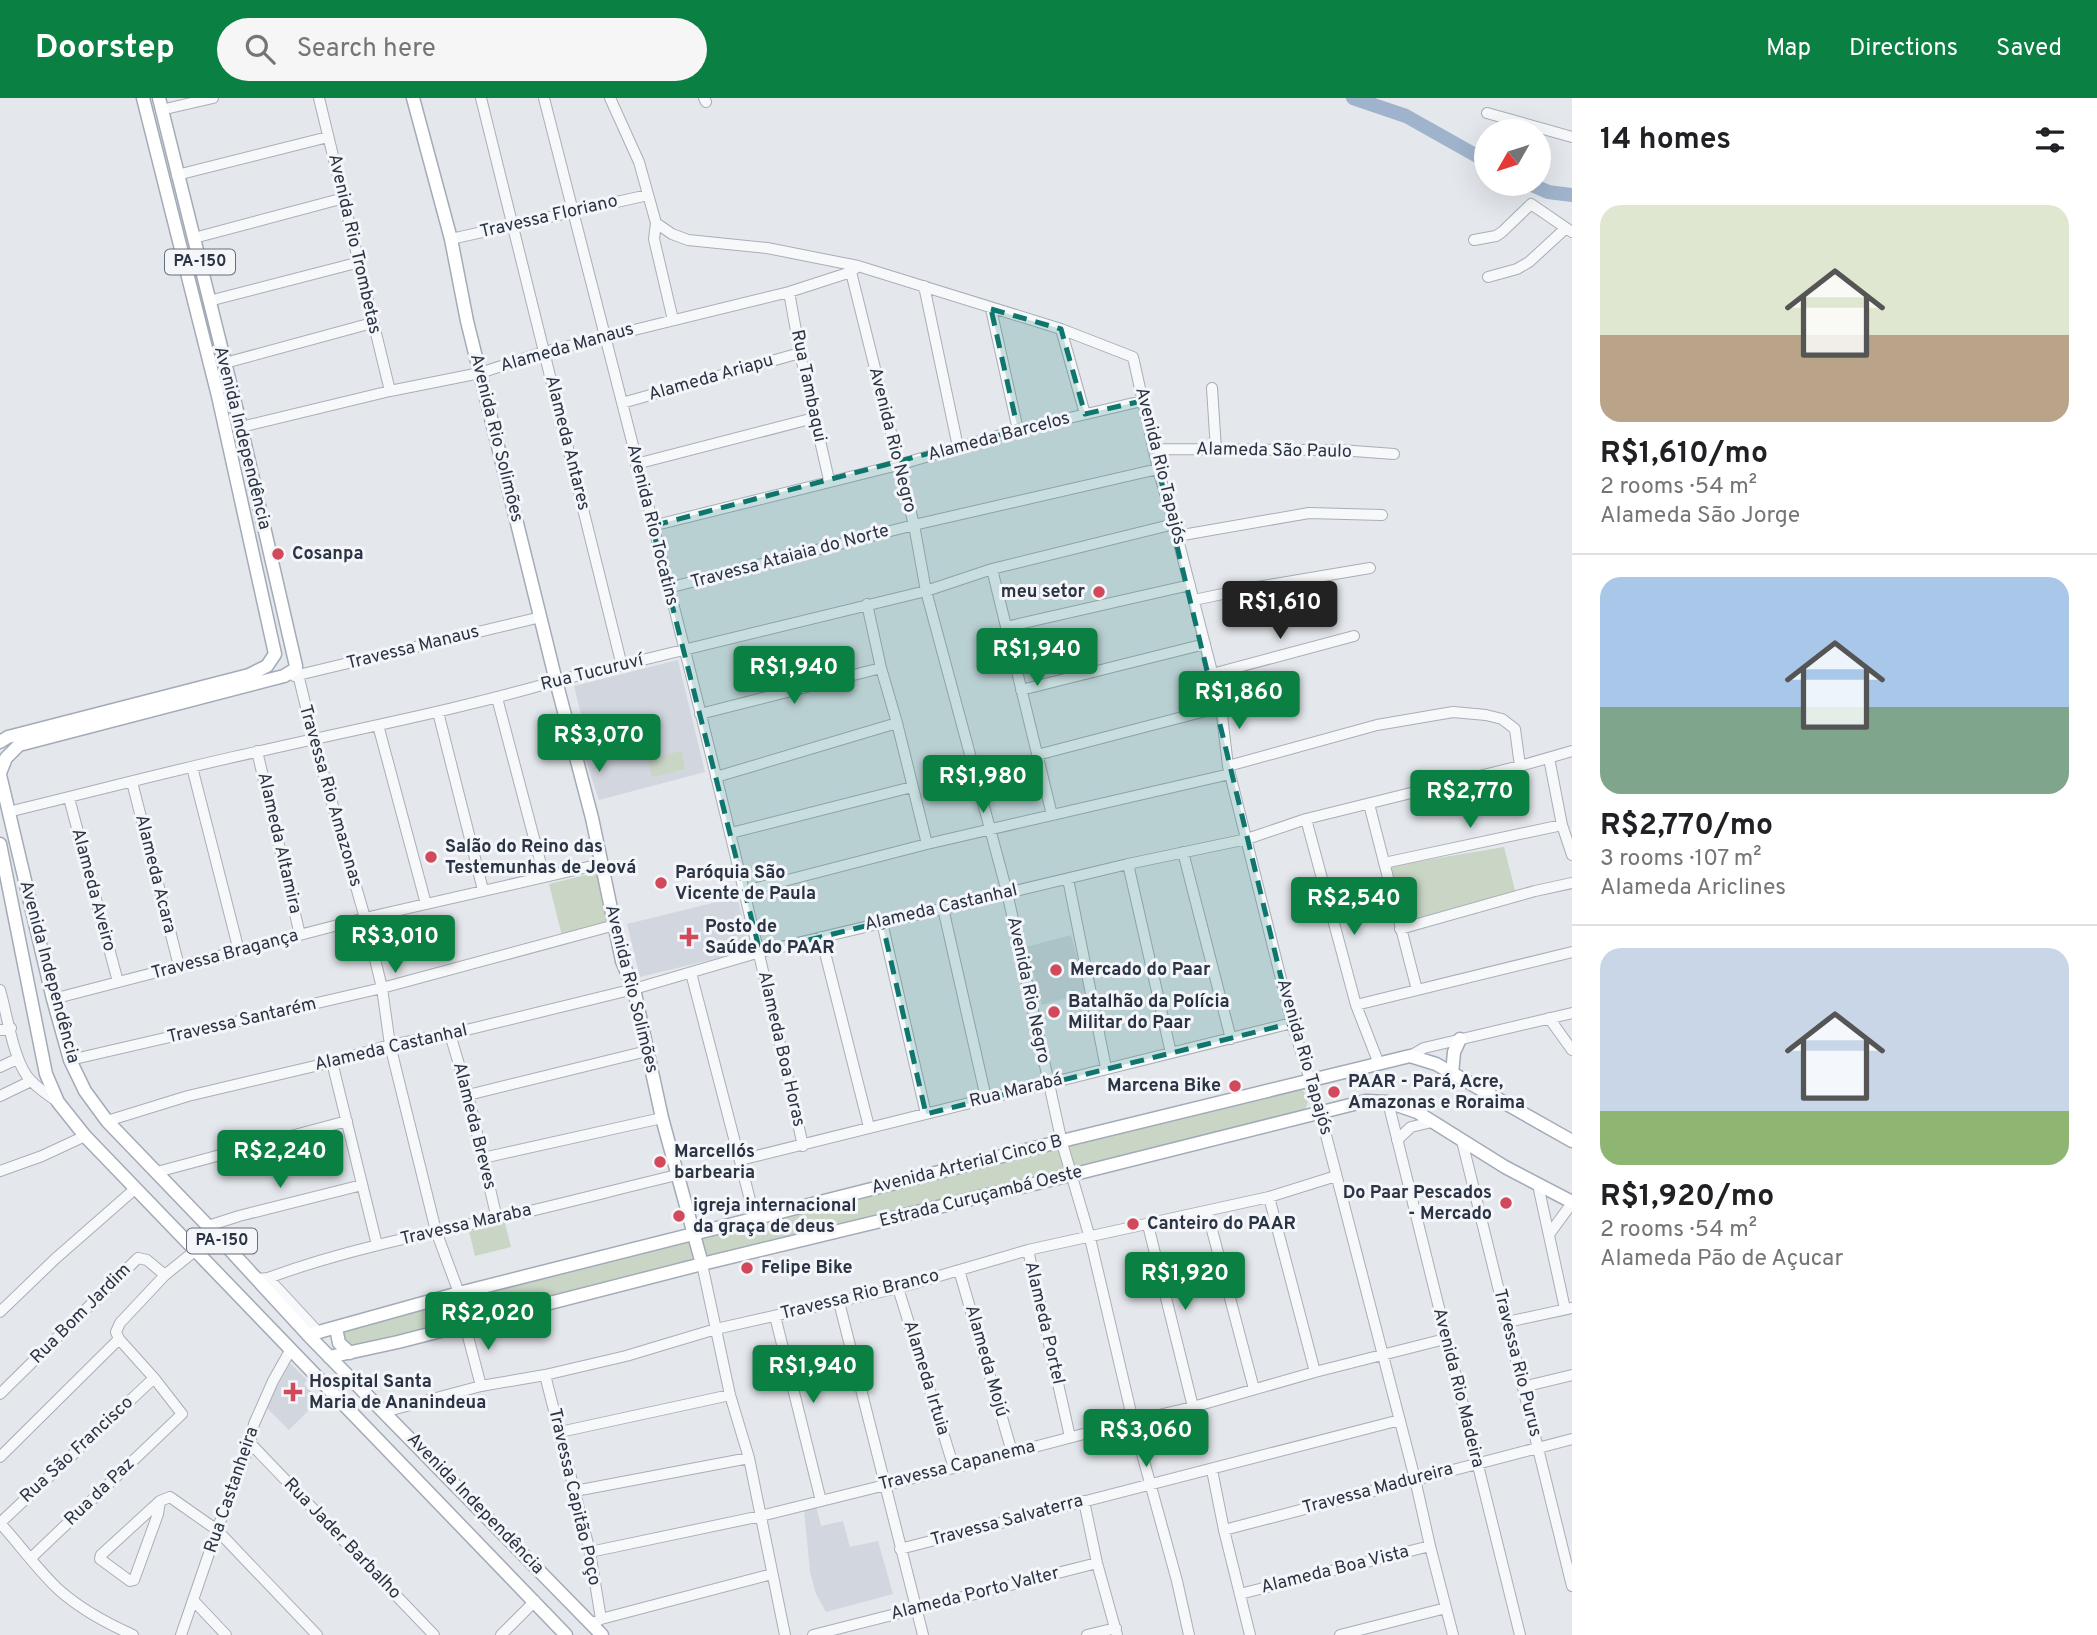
<!DOCTYPE html>
<html lang="en">
<head>
<meta charset="utf-8">
<style>
	:root { --surface:#fff; --page:#f6f6f6; --text:#202124; --muted:#757577; --line:#e0e0e0; --accent:#0b8043 }
	body { margin:0; font-family:Overpass,sans-serif; background:var(--page); color:var(--text); height:100vh; display:flex; flex-direction:column; font-size:26px; white-space:nowrap }
	* { box-sizing:border-box; margin:0 }
	p { font-size:23px; color:var(--muted) }
	.icon { flex:none; width:38px; height:38px; fill:none; stroke:currentColor; stroke-width:2; stroke-linecap:round; stroke-linejoin:round }
	.map { position:relative; flex:1; overflow:hidden }
	.drawer { display:flex; flex-direction:column; background:var(--surface); width:525px }
	.drawer>* { flex:none }
	.needle { width:46px; rotate:231deg }
	.buttons { position:absolute; left:1474px; top:21px; display:grid; gap:14px }
	.buttons a { display:grid; place-items:center; width:77px; height:77px; border-radius:50%; background:var(--surface); box-shadow:0 7px 28px #0002; font-size:35px }
	.price { position:absolute; translate:-50% -60px; padding:0 16px; border-radius:7px; background:var(--accent); color:#fff; font-size:23px; line-height:46px; filter:drop-shadow(0 2px 4px #0008) }
	.price::after { content:''; position:absolute; left:50%; top:42px; width:21px; height:16px; margin-left:-10px; background:inherit; clip-path:polygon(0 0,100% 0,50% 100%) }
	.price.current { background:#222; color:#fff }
	ul { padding:0; list-style:none }
	li { display:grid; align-content:center; gap:14px; height:371px; padding:0 28px }
	li+li { border-top:2px solid var(--line) }
	li span { display:grid; place-items:center; height:217px; border-radius:21px; color:#555 }
	li>.icon { margin-inline-start:auto }
	span .icon { width:126px; height:126px; fill:#fffc; stroke-width:1 }
	li b { font-size:30px }
	h2 { display:flex; justify-content:space-between; align-items:center; height:84px; padding:0 28px; font-size:30px }
	header { display:flex; align-items:center; gap:42px; box-sizing:border-box; height:98px; padding:0 35px; background:var(--accent); color:#fff }
	header strong { font-size:33px }
	nav { display:flex; gap:38px; margin-inline-start:auto; font-size:24px }
	.search { width:490px; height:63px; background:var(--page); display:flex; align-items:center; gap:18px; box-sizing:border-box; padding:0 24px; border-radius:38px; color:var(--muted); font-size:26px }
	main { display:flex; flex:1; min-height:0 }
	.map>svg:first-child { display:block }
	.built { fill:#d2d6de }
	.park { fill:#c9d6c5 }
	.lines { fill:none; stroke-linecap:round; stroke-linejoin:round }
	.river { stroke:#9fb4cc; stroke-width:14 }
	.minor-casing { stroke:#a9aeb7; stroke-width:12 }
	.major-casing { stroke:#a3abb8; stroke-width:15 }
	.minor { stroke:#f7f8fa; stroke-width:10 }
	.major { stroke:#fff; stroke-width:12 }
	.marked { fill:#0f766e; fill-opacity:0.2; stroke:#0f766e; stroke-width:5; stroke-dasharray:14 9; stroke-linejoin:round }
	.poi-dot { fill:#d1495b; stroke:#f4f6f9; stroke-width:2.5 }
	.labels { text-anchor:middle; dominant-baseline:central; stroke-width:6; stroke-linejoin:round; paint-order:stroke }
	.shield { fill:#f4f6f9; stroke:#676e7b; stroke-width:2 }
	.shield-label { font-size:16px; font-weight:bold; fill:#2b3445 }
	.street-label { font-size:18px; fill:#2b3445; stroke:#f4f6f9 }
	.poi-label { font-size:18px; font-weight:bold; fill:#2b3445; stroke:#f4f6f9; text-anchor:start }
</style>
</head>
<body>
<header>
<strong>Doorstep</strong>
<div class="search"><svg class="icon" aria-label="search" viewBox="0 0 24 24"><circle cx="10" cy="10" r="6"/><path d="M15 15l6 6"/></svg>Search here</div>
<nav><a>Map</a><a>Directions</a><a>Saved</a></nav>
</header>
<main>
<div class="map">
<svg width="1572" height="1537" viewBox="0 0 1572 1537">
	<rect width="100%" height="100%" fill="#e4e7ec"/>
	<path class="built" d="M 678,562 L 705,674 L 599,702 L 585,660 L 590,653 L 574,588 Z
		M 737,799 L 751,852 L 640,879 L 627,826 Z
		M 1071,837 L 1086,895 L 1042,907 L 1026,849 Z
		M 290,1265 L 307,1282 L 304,1286 L 319,1302 L 289,1332 L 266,1309 Z
		M 816,1408 L 821,1428 L 843,1423 L 850,1449 L 878,1443 L 893,1496 L 826,1514 L 816,1496 L 810,1474 L 804,1411 Z"/>
	<path class="park" d="M 682,653 L 685,671 L 652,679 L 648,661 Z
		M 1504,749 L 1516,796 L 1405,827 L 1391,768 Z
		M 598,774 L 611,826 L 562,838 L 549,786 Z
		M 1296,987 C 1310,997 1311,1004 1301,1018 L 350,1255 L 336,1230 Z
		M 505,1125 L 511,1149 L 475,1158 L 469,1133 Z"/>
	<g class="lines">
		<path class="river" d="M 1353,0 L 1406,18 L 1486,63
			M 1530,86 L 1548,94 L 1572,97"/>
		<g class="minor-casing">
			<path id="minor" d="M 319,0 L 390,293
				M 481,0 L 622,568
				M 544,0 C 633,349 725,697 803,1048
				M 610,0 L 639,64 L 656,125 L 672,136 L 688,142 L 767,150 L 858,168 L 1061,231 L 1133,259 L 1158,371 L 1174,426 L 1221,609 L 1228,668 L 1292,925 L 1320,1014 L 1415,1381 L 1430,1448 L 1453,1537
				M 704,0 L 706,4
				M 161,12 L 213,0
				M 1487,15 L 1572,39
				M 177,77 L 328,39
				M 656,125 L 654,141 L 673,222
				M 194,140 L 344,100
				M 451,141 L 648,97
				M 1474,142 L 1496,138 L 1502,134 L 1531,106 L 1572,134
				M 858,168 L 851,174 L 914,427 L 926,493 L 1007,794 L 1062,1045 L 1090,1140 L 1133,1323 L 1177,1483 L 1189,1537
				M 1488,179 L 1517,171 L 1529,164 L 1566,130
				M 924,188 L 958,349
				M 789,194 L 800,255 L 829,382
				M 209,203 L 360,164
				M 991,211 L 1018,332
				M 1061,231 L 1085,316
				M 225,265 L 372,225
				M 1212,290 L 1216,352
				M 622,305 L 800,255
				M 241,329 L 390,293 L 480,275 L 544,254 L 789,194 L 851,174
				M 1153,351 L 1340,352 L 1394,356
				M 636,366 L 814,320
				M 652,428 L 898,367 L 1018,332 L 1142,303
				M 1177,438 L 1309,415 L 1382,417
				M 992,471 L 1052,717
				M 668,490 L 914,427 L 1158,371
				M 1194,502 L 1251,490 L 1370,470
				M 867,506 L 881,570 L 897,625 L 927,746
				M 1006,529 L 1190,487
				M 296,568 L 314,642 L 365,820 L 382,890 L 390,947 L 436,1133 L 459,1195
				M 1212,576 L 1354,538
				M 294,578 L 541,519
				M 1021,592 L 1205,546
				M 497,600 L 544,778
				M 438,614 L 483,792
				M 700,616 L 881,570
				M 378,627 L 426,806
				M 257,653 L 300,837
				M 1037,657 L 1221,609
				M 1549,660 L 1562,727 L 1572,757
				M 1228,668 L 1377,627 L 1453,614 L 1486,617 L 1502,621 L 1515,631 L 1520,668
				M 192,669 L 239,853
				M 716,679 L 897,625
				M 132,684 L 179,868
				M 69,700 L 118,884
				M 1369,706 L 1417,892
				M 8,714 C 91,694 173,672 256,654 C 356,631 457,612 556,583 L 926,493 L 992,471 L 1174,426
				M 1306,721 L 1356,907 L 1379,966
				M 731,735 L 912,689
				M 1183,754 L 1231,941
				M 1384,765 L 1562,727
				M 1128,766 L 1171,955
				M 1068,781 L 1106,970
				M 745,793 L 927,746 L 1230,676
				M 943,810 L 986,1000
				M 882,824 L 926,1016
				M 1400,831 L 1535,793 L 1572,785
				M 821,839 L 869,1029
				M 691,875 L 755,1121
				M 0,892 C 7,916 13,959 27,978 C 35,989 47,996 58,1004
				M 53,901 L 365,820 L 601,766
				M 1356,907 L 1572,854
				M 1549,920 L 1572,952
				M 0,932 L 11,930
				M 450,936 L 468,997 L 497,1121
				M 1410,958 L 1424,950 L 1572,915
				M 70,962 L 382,890 L 615,827
				M 332,964 L 377,1147
				M 0,969 L 17,961
				M 468,997 L 647,953
				M 0,998 L 31,983
				M 1388,1004 L 1520,1537
				M 107,1023 L 188,998 L 332,964 L 390,947 L 450,936 L 634,891 L 760,854 L 1128,766 L 1247,741 L 1306,721 L 1520,668 L 1572,653
				M 1397,1042 L 1411,1029 L 1432,1024
				M 1462,1043 L 1572,1488
				M 483,1060 L 662,1020
				M 740,1062 L 1292,925
				M 0,1073 L 42,1058 L 85,1038
				M 157,1074 L 347,1023
				M 1538,1087 L 1565,1211
				M 1269,1099 L 1315,1274
				M 1207,1113 L 1254,1291
				M 1148,1127 L 1193,1309
				M 208,1128 L 239,1118 L 362,1087
				M 1550,1135 L 1572,1105
				M 1028,1152 L 1070,1339
				M 702,1166 L 730,1297 L 749,1360 L 785,1537
				M 959,1172 L 1012,1354
				M 268,1180 L 319,1235
				M 257,1181 L 268,1180 C 341,1153 419,1137 495,1121 C 556,1108 617,1091 677,1077
				M 898,1190 L 954,1370
				M 839,1204 L 923,1537
				M 0,1214 L 55,1161 L 136,1090
				M 775,1218 L 821,1403
				M 1507,1224 L 1572,1210
				M 465,1227 L 481,1288
				M 545,1277 L 590,1454 L 601,1521
				M 1523,1289 L 1572,1277
				M 0,1296 L 138,1160 L 147,1162 L 165,1177
				M 384,1314 L 481,1288 L 545,1277 L 626,1258 L 716,1231 L 898,1190 L 1028,1152 L 1269,1099 L 1336,1078
				M 560,1334 L 730,1297
				M 250,1345 L 434,1537
				M 0,1359 L 119,1241 L 116,1234 L 120,1225 L 165,1177 L 196,1152
				M 1212,1372 L 1224,1432 L 1250,1537
				M 575,1393 L 749,1360
				M 160,1403 L 101,1457 L 100,1461 L 130,1483 L 134,1482 L 158,1416 L 160,1403 L 170,1399 L 217,1432 L 317,1537
				M 1084,1403 L 1097,1465 L 1117,1537
				M 0,1425 L 154,1280
				M 0,1425 C 19,1446 37,1471 58,1491 C 80,1511 106,1525 133,1537
				M 1224,1432 L 1572,1341
				M 900,1451 L 1400,1322
				M 590,1454 L 761,1418 L 954,1370 L 1133,1323 L 1193,1309 L 1315,1274 L 1445,1241
				M 31,1460 L 182,1316 L 154,1280 L 119,1241
				M 1240,1496 L 1430,1448
				M 193,1502 L 226,1537
				M 595,1524 L 601,1521 L 772,1476
				M 181,1537 L 217,1432 L 250,1345 L 254,1326 L 273,1283 L 291,1251
				M 501,1537 L 535,1503
				M 813,1537 L 1097,1465
				M 1087,1537 L 1116,1530
				M 1340,1537 L 1446,1510"/>
		</g>
		<g class="major-casing">
			<path id="major" d="M 413,0 L 451,141 L 467,223 L 556,583 L 592,720 L 622,863 L 634,891 L 662,1020 L 702,1166
				M 0,644 L 8,639 L 249,577 L 267,568 L 275,556 L 218,298 L 143,0
				M 0,675 L 6,660 L 19,647 L 284,578 L 294,572 L 296,568 L 241,329 L 159,0
				M 0,677 L 53,901 L 70,962 L 85,993 L 107,1023 L 208,1128 L 310,1239 L 602,1537
				M 0,746 L 46,976 L 58,1004 L 85,1038 L 566,1537
				M 1452,976 L 1454,954 L 1460,941
				M 336,1230 L 339,1245 L 350,1255
				M 308,1237 L 459,1195 L 1062,1043 L 1410,958 L 1436,966 L 1572,1043
				M 329,1259 L 398,1244 L 702,1166 L 1071,1077 L 1366,1003 L 1388,1004 L 1417,1014 L 1505,1069 L 1572,1104"/>
		</g>
		<use href="#minor" class="minor"/>
		<use href="#major" class="major"/>
	</g>
	<path class="marked" d="M 991,211 L 1061,231 L 1085,316 L 1142,303 L 1292,925 L 926,1016 L 882,824 L 760,854 L 652,428 L 1018,332 Z"/>
	<g class="poi-dot">
		<circle cx="278" cy="456" r="7"/>
		<circle cx="1099" cy="494" r="7"/>
		<circle cx="431" cy="759" r="7"/>
		<circle cx="661" cy="785" r="7"/>
		<path d="M685.5 828.5h7v7h7v7h-7v7h-7v-7h-7v-7h7z"/>
		<circle cx="1056" cy="872" r="7"/>
		<circle cx="1054" cy="914" r="7"/>
		<circle cx="1235" cy="988" r="7"/>
		<circle cx="1334" cy="994" r="7"/>
		<circle cx="660" cy="1064" r="7"/>
		<circle cx="1506" cy="1105" r="7"/>
		<circle cx="679" cy="1118" r="7"/>
		<circle cx="1133" cy="1126" r="7"/>
		<circle cx="747" cy="1170" r="7"/>
		<path d="M289.5 1283.5h7v7h7v7h-7v7h-7v-7h-7v-7h7z"/>
	</g>
	<g class="labels">
		<g class="shield">
			<rect x="165" y="151.5" width="70" height="25" rx="5"/>
			<rect x="187" y="1130.5" width="70" height="25" rx="5"/>
		</g>
		<g class="shield-label">
			<text x="200" y="164">PA-150</text>
			<text x="222" y="1143">PA-150</text>
		</g>
		<g class="street-label">
			<text transform="translate(549 119) rotate(-13)">Travessa Floriano</text>
			<text transform="translate(354 146) rotate(77)">Avenida Rio Trombetas</text>
			<text transform="translate(567 250) rotate(-16)">Alameda Manaus</text>
			<text transform="translate(711 280) rotate(-16)">Alameda Ariapu</text>
			<text transform="translate(808 288) rotate(78)">Rua Tambaqui</text>
			<text transform="translate(999 339) rotate(-15)">Alameda Barcelos</text>
			<text transform="translate(242 340) rotate(76)">Avenida Independência</text>
			<text transform="translate(496 340) rotate(76)">Avenida Rio Solimões</text>
			<text transform="translate(892 342) rotate(76)">Avenida Rio Negro</text>
			<text transform="translate(567 345) rotate(76)">Alameda Antares</text>
			<text transform="translate(1274 353) rotate(1)">Alameda São Paulo</text>
			<text transform="translate(1160 368) rotate(76)">Avenida Rio Tapajós</text>
			<text transform="translate(652 427) rotate(76)">Avenida Rio Tocatins</text>
			<text transform="translate(790 459) rotate(-15)">Travessa Ataiaia do Norte</text>
			<text transform="translate(413 550) rotate(-14)">Travessa Manaus</text>
			<text transform="translate(592 575) rotate(-14)">Rua Tucuruví</text>
			<text transform="translate(330 698) rotate(74)">Travessa Rio Amazonas</text>
			<text transform="translate(279 745) rotate(77)">Alameda Altamira</text>
			<text transform="translate(155 776) rotate(76)">Alameda Acara</text>
			<text transform="translate(93 792) rotate(75)">Alameda Aveiro</text>
			<text transform="translate(941 810) rotate(-13)">Alameda Castanhal</text>
			<text transform="translate(225 857) rotate(-15)">Travessa Bragança</text>
			<text transform="translate(49 874) rotate(75)">Avenida Independência</text>
			<text transform="translate(631 891) rotate(76)">Avenida Rio Solimões</text>
			<text transform="translate(1028 892) rotate(78)">Avenida Rio Negro</text>
			<text transform="translate(242 923) rotate(-13)">Travessa Santarém</text>
			<text transform="translate(391 950) rotate(-13)">Alameda Castanhal</text>
			<text transform="translate(781 951) rotate(77)">Alameda Boa Horas</text>
			<text transform="translate(1304 959) rotate(74)">Avenida Rio Tapajós</text>
			<text transform="translate(1016 993) rotate(-14)">Rua Marabá</text>
			<text transform="translate(474 1028) rotate(76)">Alameda Breves</text>
			<text transform="translate(967 1067) rotate(-14)">Avenida Arterial Cinco B</text>
			<text transform="translate(981 1099) rotate(-14)">Estrada Curuçambá Oeste</text>
			<text transform="translate(466 1127) rotate(-13)">Travessa Maraba</text>
			<text transform="translate(860 1197) rotate(-14)">Travessa Rio Branco</text>
			<text transform="translate(81 1216) rotate(-45)">Rua Bom Jardim</text>
			<text transform="translate(1044 1225) rotate(77)">Alameda Portel</text>
			<text transform="translate(986 1263) rotate(74)">Alameda Mojú</text>
			<text transform="translate(1517 1265) rotate(76)">Travessa Rio Purus</text>
			<text transform="translate(926 1280) rotate(73)">Alameda Irtuia</text>
			<text transform="translate(1458 1290) rotate(76)">Avenida Rio Madeira</text>
			<text transform="translate(77 1352) rotate(-43)">Rua São Francisco</text>
			<text transform="translate(957 1368) rotate(-14)">Travessa Capanema</text>
			<text transform="translate(1378 1391) rotate(-15)">Travessa Madureira</text>
			<text transform="translate(232 1392) rotate(-71)">Rua Castanheira</text>
			<text transform="translate(100 1394) rotate(-44)">Rua da Paz</text>
			<text transform="translate(574 1399) rotate(77)">Travessa Capitão Poço</text>
			<text transform="translate(475 1406) rotate(46)">Avenida Independência</text>
			<text transform="translate(1007 1423) rotate(-15)">Travessa Salvaterra</text>
			<text transform="translate(342 1441) rotate(46)">Rua Jader Barbalho</text>
			<text transform="translate(1335 1472) rotate(-14)">Alameda Boa Vista</text>
			<text transform="translate(975 1496) rotate(-14)">Alameda Porto Valter</text>
		</g>
		<g class="poi-label">
			<text x="292" y="456">Cosanpa</text>
			<text x="1085" y="494" text-anchor="end">meu setor</text>
			<text x="445" y="749">Salão do Reino das<tspan x="445" dy="21">Testemunhas de Jeová</tspan></text>
			<text x="675" y="775">Paróquia São<tspan x="675" dy="21">Vicente de Paula</tspan></text>
			<text x="705" y="829">Posto de<tspan x="705" dy="21">Saúde do PAAR</tspan></text>
			<text x="1070" y="872">Mercado do Paar</text>
			<text x="1068" y="904">Batalhão da Polícia<tspan x="1068" dy="21">Militar do Paar</tspan></text>
			<text x="1348" y="984">PAAR - Pará, Acre,<tspan x="1348" dy="21">Amazonas e Roraima</tspan></text>
			<text x="1221" y="988" text-anchor="end">Marcena Bike</text>
			<text x="674" y="1054">Marcello´s<tspan x="674" dy="21">barbearia</tspan></text>
			<text x="1492" y="1095" text-anchor="end">Do Paar Pescados<tspan x="1492" dy="21">- Mercado</tspan></text>
			<text x="693" y="1108">igreja internacional<tspan x="693" dy="21">da graça de deus</tspan></text>
			<text x="1147" y="1126">Canteiro do PAAR</text>
			<text x="761" y="1170">Felipe Bike</text>
			<text x="309" y="1284">Hospital Santa<tspan x="309" dy="21">Maria de Ananindeua</tspan></text>
		</g>
	</g>
</svg>
<div class="buttons">
<a><svg class="needle" viewBox="-14 -14 28 28"><path d="M0-13l5 13h-10z" fill="#e53935"/><path d="M0 13l5-13h-10z" fill="#757577"/></svg></a>
</div>
<b class="price current" style="left:1280px;top:543px">R$1,610</b>
<b class="price" style="left:1037px;top:590px">R$1,940</b>
<b class="price" style="left:794px;top:608px">R$1,940</b>
<b class="price" style="left:1239px;top:633px">R$1,860</b>
<b class="price" style="left:599px;top:676px">R$3,070</b>
<b class="price" style="left:983px;top:717px">R$1,980</b>
<b class="price" style="left:1470px;top:732px">R$2,770</b>
<b class="price" style="left:1354px;top:839px">R$2,540</b>
<b class="price" style="left:395px;top:877px">R$3,010</b>
<b class="price" style="left:280px;top:1092px">R$2,240</b>
<b class="price" style="left:1185px;top:1214px">R$1,920</b>
<b class="price" style="left:488px;top:1254px">R$2,020</b>
<b class="price" style="left:813px;top:1307px">R$1,940</b>
<b class="price" style="left:1146px;top:1371px">R$3,060</b>
</div>
<section class="drawer">
<h2>14 homes<svg class="icon" aria-label="filters" viewBox="0 0 24 24"><path d="M4 7h16M4 17h16"/><circle cx="9" cy="7" r="2"/><circle cx="15" cy="17" r="2"/></svg></h2>
<ul>
<li><span style="background:linear-gradient(#dfe7d0 60%,#b9a48a 0)"><svg class="icon" aria-label="home" viewBox="0 0 24 24"><path d="M3 11l9-7 9 7M6 9v11h12V9"/></svg></span><div><b>R$1,610/mo</b><p>2 rooms · 54 m²</p><p>Alameda São Jorge</p></div></li>
<li><span style="background:linear-gradient(#a9c7e8 60%,#7fa58c 0)"><svg class="icon" aria-label="home" viewBox="0 0 24 24"><path d="M3 11l9-7 9 7M6 9v11h12V9"/></svg></span><div><b>R$2,770/mo</b><p>3 rooms · 107 m²</p><p>Alameda Ariclines</p></div></li>
<li><span style="background:linear-gradient(#c9d6e8 75%,#8fb573 0)"><svg class="icon" aria-label="home" viewBox="0 0 24 24"><path d="M3 11l9-7 9 7M6 9v11h12V9"/></svg></span><div><b>R$1,920/mo</b><p>2 rooms · 54 m²</p><p>Alameda Pão de Açucar</p></div></li>
</ul>
</section>
</main>
</body>
</html>
